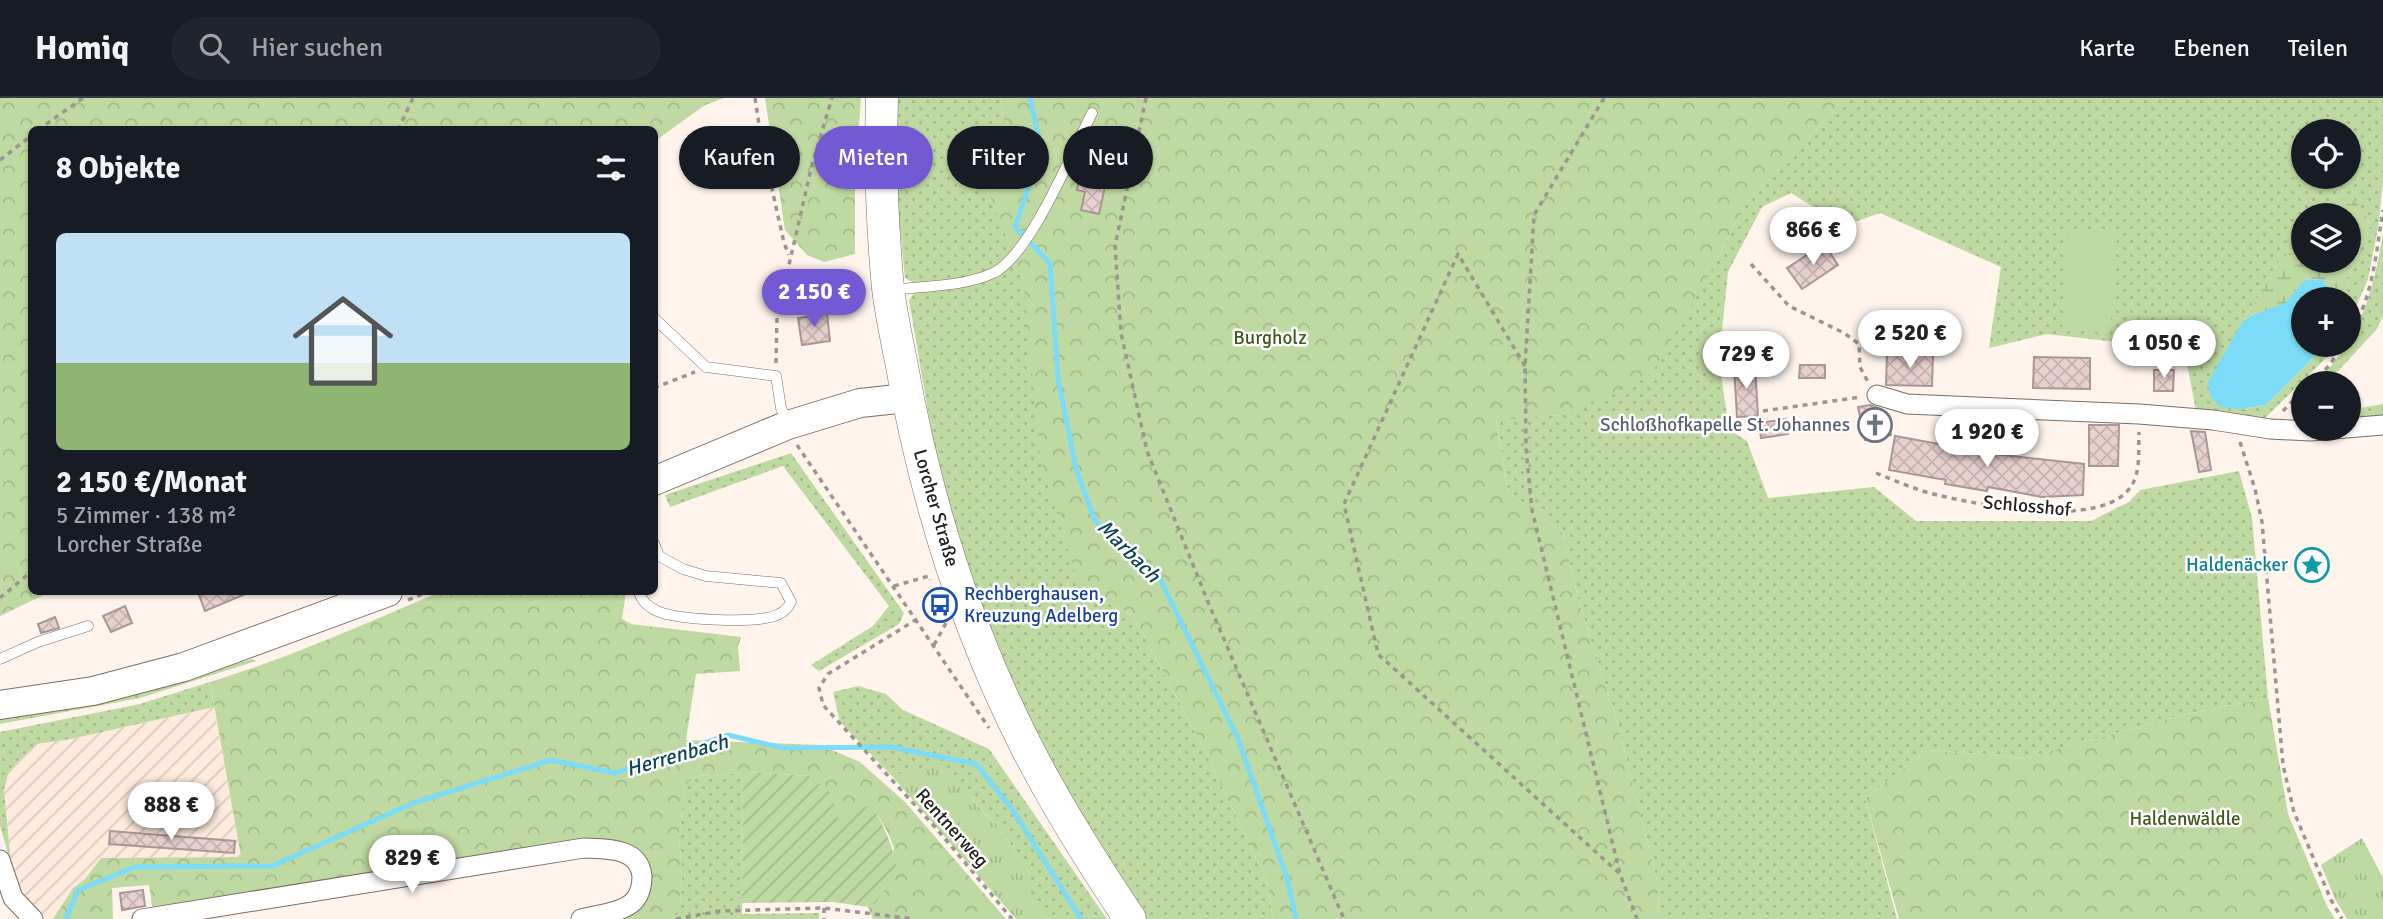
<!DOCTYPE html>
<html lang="de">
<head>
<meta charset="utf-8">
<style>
	:root { --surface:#171b24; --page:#20242c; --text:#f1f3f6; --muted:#9ea1a6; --line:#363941; --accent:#7459d4 }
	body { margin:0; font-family:Signika,sans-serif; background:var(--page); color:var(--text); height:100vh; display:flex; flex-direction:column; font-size:26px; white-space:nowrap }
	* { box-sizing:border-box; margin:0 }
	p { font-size:23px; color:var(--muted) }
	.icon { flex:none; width:38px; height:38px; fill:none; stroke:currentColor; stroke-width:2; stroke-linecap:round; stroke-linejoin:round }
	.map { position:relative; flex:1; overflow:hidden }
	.side { position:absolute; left:28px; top:28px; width:630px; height:469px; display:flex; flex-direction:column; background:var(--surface); border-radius:10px; box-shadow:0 2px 5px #0004 }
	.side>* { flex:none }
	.guide { position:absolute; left:679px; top:28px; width:665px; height:63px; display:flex; gap:14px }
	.controls { position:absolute; left:2291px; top:21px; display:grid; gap:14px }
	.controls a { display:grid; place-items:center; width:70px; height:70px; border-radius:50%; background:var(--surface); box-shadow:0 2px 5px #0004; font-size:35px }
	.price { position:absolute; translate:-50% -60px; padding:0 16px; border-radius:24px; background:#fff; color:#222; font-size:23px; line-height:46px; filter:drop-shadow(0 2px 4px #0008) }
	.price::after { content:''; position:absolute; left:50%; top:42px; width:21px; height:16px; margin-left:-10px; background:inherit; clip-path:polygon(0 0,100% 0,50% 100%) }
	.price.current { background:var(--accent); color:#fff }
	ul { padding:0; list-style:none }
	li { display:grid; align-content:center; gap:14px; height:371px; padding:0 28px }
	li+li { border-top:2px solid var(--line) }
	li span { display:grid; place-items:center; height:217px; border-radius:10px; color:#555 }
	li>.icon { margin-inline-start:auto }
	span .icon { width:126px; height:126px; fill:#fffc; stroke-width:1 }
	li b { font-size:30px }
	h2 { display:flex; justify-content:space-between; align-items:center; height:84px; padding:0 28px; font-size:30px }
	.tag { padding:0 24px; border-radius:32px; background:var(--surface); box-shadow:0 2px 5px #0004; font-size:24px; line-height:63px }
	.tag.current { background:var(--accent); color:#fff }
	header { display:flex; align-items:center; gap:42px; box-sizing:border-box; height:98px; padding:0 35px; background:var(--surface); border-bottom:2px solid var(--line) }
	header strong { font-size:33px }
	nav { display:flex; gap:38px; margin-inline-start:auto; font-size:24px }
	.search { width:490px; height:63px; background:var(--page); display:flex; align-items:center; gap:18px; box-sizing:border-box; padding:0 24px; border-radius:38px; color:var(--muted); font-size:26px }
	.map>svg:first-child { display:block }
	.industrial { fill:url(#industrial-furrows) }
	.grass { fill:url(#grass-dots); fill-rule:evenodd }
	.forest { fill:url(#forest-crowns) }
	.wetland { fill:url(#wetland-marsh) }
	.park { fill:url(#park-tufts) }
	.garden { fill:url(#garden-furrows) }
	.pitch { fill:#bed9a1 }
	.water { fill:#7cdcf7 }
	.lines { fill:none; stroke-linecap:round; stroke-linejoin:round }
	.stream { stroke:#7cdcf7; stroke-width:5 }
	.building { fill:url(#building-cross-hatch); stroke:#aa9694; stroke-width:2 }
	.service-casing { stroke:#7b6d62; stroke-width:11 }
	.minor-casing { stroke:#7b6d62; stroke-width:21 }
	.secondary-casing { stroke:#7b6d62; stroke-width:30 }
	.primary-casing { stroke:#7b6d62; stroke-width:33 }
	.path { stroke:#9d958f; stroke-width:3.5; stroke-dasharray:5 5; stroke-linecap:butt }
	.service { stroke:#fff; stroke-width:10 }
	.minor { stroke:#fff; stroke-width:19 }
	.secondary { stroke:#fff; stroke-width:28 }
	.primary { stroke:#fff; stroke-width:32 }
	.labels { text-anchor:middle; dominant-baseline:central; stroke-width:5; stroke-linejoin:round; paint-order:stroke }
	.park-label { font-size:19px; fill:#40591c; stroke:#fff }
	.worship-label { font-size:19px; fill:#5b616d; stroke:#fff; text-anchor:end }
	.street-label { font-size:19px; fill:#26201c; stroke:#fff }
	.culture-label { font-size:19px; fill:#0d838f; stroke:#fff; text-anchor:end }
	.transit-label { font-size:19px; fill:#164399; stroke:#fff; text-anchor:start }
	.water-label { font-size:21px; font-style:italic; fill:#0b4654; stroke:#fff }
</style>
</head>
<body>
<header>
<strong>Homiq</strong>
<div class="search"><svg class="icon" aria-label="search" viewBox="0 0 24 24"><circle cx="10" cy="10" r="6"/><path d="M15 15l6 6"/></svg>Hier suchen</div>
<nav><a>Karte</a><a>Ebenen</a><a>Teilen</a></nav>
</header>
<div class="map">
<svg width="2383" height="821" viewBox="0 0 2383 821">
	<defs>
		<pattern id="industrial-furrows" width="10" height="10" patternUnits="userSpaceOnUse" patternTransform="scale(1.75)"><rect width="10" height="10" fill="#feebdd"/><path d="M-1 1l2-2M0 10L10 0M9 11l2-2" fill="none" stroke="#dac9bd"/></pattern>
		<pattern id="grass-dots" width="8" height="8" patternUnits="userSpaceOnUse" patternTransform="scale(1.75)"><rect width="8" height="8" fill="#bed9a1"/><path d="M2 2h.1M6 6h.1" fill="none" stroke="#a3ba8a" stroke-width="1.8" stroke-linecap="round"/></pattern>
		<pattern id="forest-crowns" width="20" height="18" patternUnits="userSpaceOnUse" patternTransform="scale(1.75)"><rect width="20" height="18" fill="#bed9a1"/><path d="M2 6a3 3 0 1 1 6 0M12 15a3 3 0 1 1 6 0" fill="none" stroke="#a3ba8a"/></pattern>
		<pattern id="wetland-marsh" width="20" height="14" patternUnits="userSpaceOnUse" patternTransform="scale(1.75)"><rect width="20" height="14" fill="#bed9a1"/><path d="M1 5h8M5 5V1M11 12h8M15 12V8" fill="none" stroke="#a3ba8a"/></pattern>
		<pattern id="park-tufts" width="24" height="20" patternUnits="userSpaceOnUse" patternTransform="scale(1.75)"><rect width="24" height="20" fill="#bed9a1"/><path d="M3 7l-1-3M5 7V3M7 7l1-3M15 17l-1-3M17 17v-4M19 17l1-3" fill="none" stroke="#a3ba8a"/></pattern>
		<pattern id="garden-furrows" width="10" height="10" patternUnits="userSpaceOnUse" patternTransform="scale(1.75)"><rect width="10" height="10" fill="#bed9a1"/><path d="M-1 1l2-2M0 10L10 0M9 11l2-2" fill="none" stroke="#a3ba8a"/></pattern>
		<pattern id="building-cross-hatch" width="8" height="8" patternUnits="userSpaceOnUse" patternTransform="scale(1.75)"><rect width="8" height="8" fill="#e7d1cf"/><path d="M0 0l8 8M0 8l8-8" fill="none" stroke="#c6b3b1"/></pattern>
	</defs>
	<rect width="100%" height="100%" fill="#fef4ec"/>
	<path class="industrial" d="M 214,609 L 241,759 L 101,760 L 85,781 L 73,790 L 53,821 L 43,821 L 28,811 L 20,799 L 11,766 L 4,692 L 8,677 L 15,666 L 36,645 L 71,641 Z"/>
	<path class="grass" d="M 892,0 L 1000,0 L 1006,37 L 980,74 L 1013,154 L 995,169 L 976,178 L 916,186 L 905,180 L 893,62 Z
		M 1841,0 L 2383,0 L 2383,84 L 2378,130 L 2368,181 L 2349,225 L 2348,201 L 2345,201 L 2350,175 L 2370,128 L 2365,113 L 2316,114 L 2313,117 L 2303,117 L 2303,128 L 2296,136 L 2295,150 L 2278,165 L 2244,222 L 2241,311 L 2266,307 L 2326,247 L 2335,247 L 2327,259 L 2261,324 L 2196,313 L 2185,255 L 2125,245 L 2047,236 L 1989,250 L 2001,169 L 1880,115 L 1843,128 L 1791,95 L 1762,109 L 1728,174 L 1719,262 L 1729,332 L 1747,343 L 1768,400 L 1874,389 L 1916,423 L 2091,423 L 2129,404 L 2140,392 L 2239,373 L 2252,420 L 2268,600 L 2182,617 L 2026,660 L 1928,652 L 1865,700 L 1897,821 L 1659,821 L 1658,786 L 1617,624 L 1580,508 L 1563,435 L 1508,394 L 1496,321 L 1562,317 L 1716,164 L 1743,109 L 1833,14 ZM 2303,33 L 2348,33 L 2348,79 L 2303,79 Z
		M 2383,135 L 2383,218 L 2377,231 L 2327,285 L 2315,285 C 2360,242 2373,196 2383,135 Z
		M 1016,161 L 1023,179 L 1080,492 L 1133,517 L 1205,653 L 1267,783 L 1273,821 L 1142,821 L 1082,726 L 1006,575 L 976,493 L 949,404 L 932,337 L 909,202 L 914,195 L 985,184 Z
		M 2383,306 L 2383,321 L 2349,327 L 2348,312 Z
		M 791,355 L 904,515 L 899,526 L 819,573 L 811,567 L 873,528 L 889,508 L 783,368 L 670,409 L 665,397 Z
		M 252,561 L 256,563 L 140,600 L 0,626 L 0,621 L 138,596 Z
		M 210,584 L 214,609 L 71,641 L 36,646 L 15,666 L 8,677 L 4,692 L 11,766 L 0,728 L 0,634 L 140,606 Z
		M 858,588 L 886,596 L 903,612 L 989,651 L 1107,821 L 1046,821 L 1030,801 L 1030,776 L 999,729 L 975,705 L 942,666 L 892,678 L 840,624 L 833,594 Z
		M 743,674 L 742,816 L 819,815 L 819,821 L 670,821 L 680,810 L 682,776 L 679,739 L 685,687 L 698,677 L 713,678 Z"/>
	<path class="forest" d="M 0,0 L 724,0 L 705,7 L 655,43 L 654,32 L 32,32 L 32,494 L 50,494 L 0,518 Z
		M 765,0 L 861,0 L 855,79 L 855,156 L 824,164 L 807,157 L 785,132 Z
		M 1000,0 L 1841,0 L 1833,14 L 1743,109 L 1716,164 L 1651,277 L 1562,317 L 1496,322 L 1508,394 L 1563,435 L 1580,508 L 1617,624 L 1658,786 L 1659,821 L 1273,821 L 1267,783 L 1205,653 L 1133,517 L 1080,492 L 1040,359 L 1023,179 L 980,74 L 1006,37 Z
		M 440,494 L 626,494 L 622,521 L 631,526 L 741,539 L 738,549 L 740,573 L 696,576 L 686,642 L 820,647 L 860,664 L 905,704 L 1006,821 L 873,821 L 868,809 L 877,804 L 894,750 L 888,735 L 874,711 L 838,724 L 809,678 L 743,674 L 713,678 L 698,677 L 685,687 L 679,739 L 682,776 L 680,810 L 670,821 L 597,821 L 641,798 L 621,749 L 153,815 L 149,787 L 112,790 L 113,821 L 53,821 L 73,790 L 85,781 L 101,760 L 241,759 L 210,584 C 289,560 364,526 440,494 Z
		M 2268,600 L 2288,716 L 2327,808 L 2335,821 L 1899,821 L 1865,700 L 1928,652 L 2026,660 L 2182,617 Z"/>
	<path class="wetland" d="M 2349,99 L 2365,113 L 2370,128 L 2350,175 L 2345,201 L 2332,201 L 2323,181 L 2305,182 L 2285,206 L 2255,216 L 2244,222 L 2278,165 L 2295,150 L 2296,136 L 2303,128 L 2303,163 L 2348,163 L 2348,117 L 2313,117 L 2330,103 Z"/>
	<path class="park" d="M 942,665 L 975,705 L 999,729 L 1030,776 L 1030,801 L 1046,821 L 1016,821 L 892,678 Z
		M 2362,740 L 2383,780 L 2383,821 L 2347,821 L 2335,801 L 2321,767 Z"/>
	<path class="garden" d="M 743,674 L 809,678 L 831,695 L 839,723 L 857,706 L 874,711 C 886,732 893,749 897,773 L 876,805 L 868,809 L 833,804 L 742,805 Z"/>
	<path class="pitch" d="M 2068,132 L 2117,135 L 2110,235 L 2062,232 Z"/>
	<path class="water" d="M 2323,181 L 2332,201 L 2303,201 L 2303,247 L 2326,247 L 2266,307 L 2241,311 L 2220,309 L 2210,298 L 2208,284 L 2238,231 L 2244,222 L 2255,216 L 2285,205 L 2305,182 Z"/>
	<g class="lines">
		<path class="stream" d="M 1030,0 L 1041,52 L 1015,129 L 1050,165 L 1058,281 L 1076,371 L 1095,423 L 1160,481 L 1238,641 L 1287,780 L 1296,821
			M 66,821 L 78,792 L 135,769 L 272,768 L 413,705 L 551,662 L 615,675 L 728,637 L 783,650 L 891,649 L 976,666 L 1012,711 L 1081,821"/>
	</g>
	<path class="building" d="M 1096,34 L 1116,39 L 1099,116 L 1081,112 L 1085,94 L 1077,92 L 1080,78 L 1086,79 Z
		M 1824,146 L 1838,167 L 1802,191 L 1787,170 Z
		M 827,216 L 830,243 L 802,247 L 798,220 Z
		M 1887,255 L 1933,256 L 1932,288 L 1886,287 Z
		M 2034,259 L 2090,260 L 2090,291 L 2033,290 Z
		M 1755,267 L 1758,318 L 1737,319 L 1734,268 Z
		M 1800,267 L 1825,267 L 1825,280 L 1799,280 Z
		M 2154,272 L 2174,272 L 2173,293 L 2154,293 Z
		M 1870,307 L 1878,310 L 1880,320 L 1888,323 L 1891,337 L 1865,342 L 1858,309 Z
		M 1786,321 L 1788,336 L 1761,340 L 1759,325 Z
		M 2089,327 L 2119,327 L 2118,368 L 2089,368 Z
		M 2191,333 L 2205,334 L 2211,372 L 2199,374 Z
		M 1895,338 L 1994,356 L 2084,366 L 2083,397 L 2042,399 L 1988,389 L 1987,393 L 1945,386 L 1946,382 L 1889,372 Z
		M 207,494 L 250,494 L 205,513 L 199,497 Z
		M 125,508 L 132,525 L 111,534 L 103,518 Z
		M 55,519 L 59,530 L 41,535 L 38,526 Z
		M 110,733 L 235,743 L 234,755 L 109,746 Z
		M 143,792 L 145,808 L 122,812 L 120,795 Z"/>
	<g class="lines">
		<g class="service-casing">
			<path id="service" d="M 891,192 C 924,188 963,189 993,175 C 1030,158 1072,54 1092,15
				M 654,220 L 706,269 L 776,278 L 781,310 L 788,327
				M 639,494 C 642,503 647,508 657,513 C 677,522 748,525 771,519 C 780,517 787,512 791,504 L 781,485 L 706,478 L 683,471 L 659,458 L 654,445
				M 0,561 L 38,544 L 88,528"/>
		</g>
		<g class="minor-casing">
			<path id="minor" d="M 1877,297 L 1907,306 L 2139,316 L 2213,322 L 2270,331 L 2311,333 L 2383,327
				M 0,762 L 13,800 L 33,821
				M 142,821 L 584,750 C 606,751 639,749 642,778 C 642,787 640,797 633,804 C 621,815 596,817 581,821"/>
		</g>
		<g class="secondary-casing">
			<path id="secondary" d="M 654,383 L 788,327 L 860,305 L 907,300
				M 0,607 L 93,593 L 184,569 L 388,494"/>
		</g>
		<g class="primary-casing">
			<path id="primary" d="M 882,0 C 880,63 882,127 888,190 C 891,215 896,239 901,263 C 924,394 964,525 1024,644 C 1055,706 1092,764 1130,821"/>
		</g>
		<path class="path" d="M 755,0 L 762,46 L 784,145 L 789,157
			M 1146,0 L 1115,148 L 1121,235 L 1147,353 L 1208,504 L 1344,821
			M 1604,0 L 1534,117 L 1525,268 L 1526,351 L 1532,412 L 1620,776 L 1637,821
			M 38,32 L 83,0
			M 398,32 L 413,0
			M 0,62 L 32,37
			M 1751,166 L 1789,208 L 1844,235 L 1859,246 L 1860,269 L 1868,284
			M 2348,238 C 2373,203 2376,154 2383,112
			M 776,265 L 777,219 L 812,67 L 832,0
			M 1525,268 L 1458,156 L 1344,406 L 1378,556 L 1620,776
			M 2310,285 L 2329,268 L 2343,247
			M 654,290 L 695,274
			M 1763,313 L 1861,299
			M 2283,313 L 2303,292
			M 2240,344 L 2255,391 L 2262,424 L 2283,667 L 2294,714 L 2331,802 L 2342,821
			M 797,347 L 989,630
			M 1876,375 C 1896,383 1916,392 1937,397 C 1982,407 2104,433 2132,387 C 2141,371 2138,352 2139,334
			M 894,488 L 929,478 L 930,482
			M 0,500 L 32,473
			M 408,502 L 427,494
			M 917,521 L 828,576 L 819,590 L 823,607 L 936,730 L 1012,821
			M 934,547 L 946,525
			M 824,810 L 824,821
			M 676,821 L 720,813 L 824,810 L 914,821"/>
		<use href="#service" class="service"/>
		<use href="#minor" class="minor"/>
		<use href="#secondary" class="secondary"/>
		<use href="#primary" class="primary"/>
	</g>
	<defs>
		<g id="church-ring" transform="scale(1.75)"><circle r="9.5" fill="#fff" stroke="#6b7280" stroke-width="1.5"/><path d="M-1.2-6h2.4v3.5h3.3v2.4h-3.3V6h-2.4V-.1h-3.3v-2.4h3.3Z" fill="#6b7280"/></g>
		<g id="sight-ring" transform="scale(1.75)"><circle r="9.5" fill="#fff" stroke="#0f9aa8" stroke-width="1.5"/><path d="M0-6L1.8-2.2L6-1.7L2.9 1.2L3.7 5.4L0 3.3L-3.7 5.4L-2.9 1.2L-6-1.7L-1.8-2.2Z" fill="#0f9aa8"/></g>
		<g id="bus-ring" transform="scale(1.75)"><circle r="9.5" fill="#fff" stroke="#1a4fb4" stroke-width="1.5"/><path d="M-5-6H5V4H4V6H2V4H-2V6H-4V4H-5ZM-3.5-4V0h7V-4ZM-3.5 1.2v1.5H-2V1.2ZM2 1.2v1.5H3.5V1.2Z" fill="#1a4fb4"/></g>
	</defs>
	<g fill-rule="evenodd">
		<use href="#church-ring" x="1875" y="327"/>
		<use href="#sight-ring" x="2312" y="467"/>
		<use href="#bus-ring" x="940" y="507"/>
	</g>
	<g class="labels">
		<g class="park-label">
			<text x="1270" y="240">Burgholz</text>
			<text x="2185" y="721">Haldenwäldle</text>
		</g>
		<g class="worship-label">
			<text x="1850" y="327">Schloßhofkapelle St. Johannes</text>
		</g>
		<g class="street-label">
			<text transform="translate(2027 408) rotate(5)">Schlosshof</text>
			<text transform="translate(936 410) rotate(74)">Lorcher Straße</text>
			<text transform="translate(952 730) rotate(48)">Rentnerweg</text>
		</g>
		<g class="culture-label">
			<text x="2288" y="467">Haldenäcker</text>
		</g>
		<g class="transit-label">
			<text x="964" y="496">Rechberghausen,<tspan x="964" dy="22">Kreuzung Adelberg</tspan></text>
		</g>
		<g class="water-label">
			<text transform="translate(1129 453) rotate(45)">Marbach</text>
			<text transform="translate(677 657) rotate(-16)">Herrenbach</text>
		</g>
	</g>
</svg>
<div class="controls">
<a><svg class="icon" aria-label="locate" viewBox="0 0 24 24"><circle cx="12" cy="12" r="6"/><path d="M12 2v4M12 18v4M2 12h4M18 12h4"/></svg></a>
<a><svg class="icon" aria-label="layers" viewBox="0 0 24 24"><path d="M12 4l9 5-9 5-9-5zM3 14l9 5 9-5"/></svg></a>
<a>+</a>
<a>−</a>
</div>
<b class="price" style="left:1813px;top:169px">866 €</b>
<b class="price current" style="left:814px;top:231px">2 150 €</b>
<b class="price" style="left:1910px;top:272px">2 520 €</b>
<b class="price" style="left:2164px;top:282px">1 050 €</b>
<b class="price" style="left:1746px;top:293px">729 €</b>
<b class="price" style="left:1987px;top:371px">1 920 €</b>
<b class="price" style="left:171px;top:744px">888 €</b>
<b class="price" style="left:412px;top:797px">829 €</b>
<div class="guide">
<a class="tag">Kaufen</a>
<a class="tag current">Mieten</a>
<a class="tag">Filter</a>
<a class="tag">Neu</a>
</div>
<section class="side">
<h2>8 Objekte<svg class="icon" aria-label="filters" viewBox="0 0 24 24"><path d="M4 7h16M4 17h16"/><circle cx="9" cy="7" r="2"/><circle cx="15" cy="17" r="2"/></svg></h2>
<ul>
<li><span style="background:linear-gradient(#bfe0f5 60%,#8fb573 0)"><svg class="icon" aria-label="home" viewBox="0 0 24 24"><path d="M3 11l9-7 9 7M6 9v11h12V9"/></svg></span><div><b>2 150 €/Monat</b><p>5 Zimmer · 138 m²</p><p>Lorcher Straße</p></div></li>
</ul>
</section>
</div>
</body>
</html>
